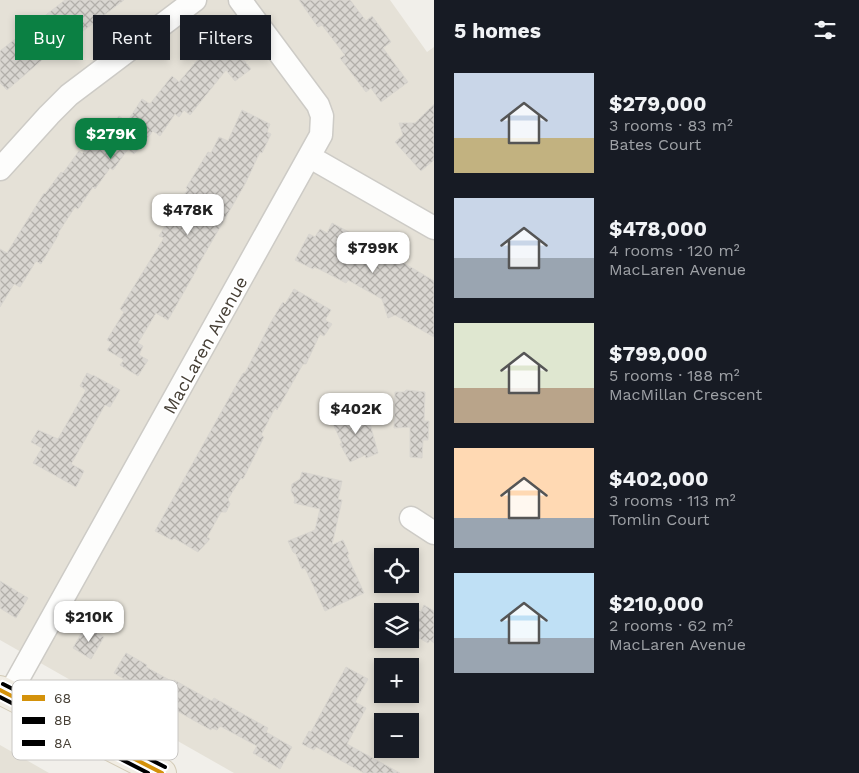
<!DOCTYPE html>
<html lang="en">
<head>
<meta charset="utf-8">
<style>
	:root { --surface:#171b24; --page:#242831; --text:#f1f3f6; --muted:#9ea1a6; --accent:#0b8043 }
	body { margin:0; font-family:"Work Sans",sans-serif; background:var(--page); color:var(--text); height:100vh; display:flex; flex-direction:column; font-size:19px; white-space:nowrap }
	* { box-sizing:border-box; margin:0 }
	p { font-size:16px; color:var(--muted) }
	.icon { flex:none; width:28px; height:28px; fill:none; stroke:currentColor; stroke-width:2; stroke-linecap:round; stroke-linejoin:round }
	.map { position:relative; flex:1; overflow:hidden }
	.panel { display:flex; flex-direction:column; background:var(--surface); width:425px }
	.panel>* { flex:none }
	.banner { position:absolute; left:15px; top:15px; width:344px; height:45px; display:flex; gap:10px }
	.buttons { position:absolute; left:374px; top:548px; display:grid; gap:10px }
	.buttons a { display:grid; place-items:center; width:45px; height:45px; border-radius:0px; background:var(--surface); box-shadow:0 2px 8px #0003; font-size:25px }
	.price { position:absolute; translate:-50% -42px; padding:0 11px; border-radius:10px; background:#fff; color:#222; font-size:16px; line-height:32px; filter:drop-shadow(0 1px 2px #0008) }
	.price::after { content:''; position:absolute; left:50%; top:30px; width:15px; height:11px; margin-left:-8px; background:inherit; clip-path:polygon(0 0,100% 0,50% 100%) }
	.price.on { background:var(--accent); color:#fff }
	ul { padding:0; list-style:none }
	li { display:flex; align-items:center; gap:15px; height:125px; padding:0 20px }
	li span { display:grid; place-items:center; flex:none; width:140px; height:100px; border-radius:0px; color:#555 }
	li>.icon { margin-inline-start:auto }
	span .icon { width:60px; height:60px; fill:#fffc; stroke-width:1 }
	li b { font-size:21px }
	h2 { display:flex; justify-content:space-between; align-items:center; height:60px; padding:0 20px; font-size:21px }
	.pill { padding:0 18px; border-radius:0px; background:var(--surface); box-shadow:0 2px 8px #0003; font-size:18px; line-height:45px }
	.pill.on { background:var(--accent); color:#fff }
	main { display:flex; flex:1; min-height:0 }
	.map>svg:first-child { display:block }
	.residential { fill:#e5e1d7; fill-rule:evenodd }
	.building { fill:url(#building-cross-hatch); stroke:#d9d6d0 }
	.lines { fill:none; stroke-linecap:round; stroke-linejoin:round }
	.minor-casing { stroke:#cdcbc6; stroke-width:25 }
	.major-casing { stroke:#d3cbb7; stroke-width:30 }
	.minor { stroke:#fdfdfc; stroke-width:22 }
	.major { stroke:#f1ede4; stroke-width:28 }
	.bus-1-casing { stroke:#fff; stroke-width:8 }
	.bus-2-casing { stroke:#fff; stroke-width:8 }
	.bus-3-casing { stroke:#fff; stroke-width:8 }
	.bus-1 { stroke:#d4920b; stroke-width:4 }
	.bus-2 { stroke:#000; stroke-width:4 }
	.bus-3 { stroke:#000; stroke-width:4 }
	.labels { text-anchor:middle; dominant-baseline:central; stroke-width:4; stroke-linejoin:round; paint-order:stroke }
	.street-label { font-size:18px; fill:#474036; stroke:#fff }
	.key { fill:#fff; stroke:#c8c6c3; stroke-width:1 }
	.key-label { font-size:14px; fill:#474036 }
</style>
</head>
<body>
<main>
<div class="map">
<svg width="434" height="773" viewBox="0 0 434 773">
	<defs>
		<pattern id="building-cross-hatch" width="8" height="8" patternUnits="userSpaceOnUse" patternTransform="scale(1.25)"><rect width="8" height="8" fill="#d9d6d1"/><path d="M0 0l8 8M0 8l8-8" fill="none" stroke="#b2afaa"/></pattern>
	</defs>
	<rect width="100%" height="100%" fill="#f1efea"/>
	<path class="residential" d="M 0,0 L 390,0 L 427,52 L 434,47 L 434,773 L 234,773 L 0,640 ZM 382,556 L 410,556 L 410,584 L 382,584 ZM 382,611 L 410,611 L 410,639 L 382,639 ZM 382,666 L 410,666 L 410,694 L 382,694 ZM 382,721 L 410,721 L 410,749 L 382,749 Z
		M 0,745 L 49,773 L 0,773 Z"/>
	<path class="building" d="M 65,0 L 124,0 L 50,56 L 49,54 L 7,90 L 0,83 L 0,51 Z
		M 299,0 L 350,0 L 366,21 L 372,16 L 391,42 L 383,48 L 408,82 L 381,102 L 371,88 L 366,92 L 340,58 L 345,55 L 322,25 L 318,27 Z
		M 229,42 L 251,69 L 235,81 L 226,70 L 190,115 L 184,110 L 179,117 L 175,114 L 160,136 L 153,131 L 134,154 L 128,149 L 113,170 L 110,168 L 95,189 L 93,187 L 78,209 L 75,207 L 58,233 L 59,234 L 41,264 L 36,261 L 20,287 L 14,284 L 0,307 L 0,249 L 7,253 L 44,193 L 45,194 L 61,172 L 63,173 L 79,151 L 82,154 L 97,133 L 103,137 L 119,116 L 127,122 L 142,99 L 150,104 L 172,76 L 179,82 L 200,57 L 218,43 L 222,48 Z
		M 434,104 L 434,160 L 421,171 L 395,142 L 403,135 L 399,123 L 415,123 Z
		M 242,110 L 270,124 L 267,132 L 271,134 L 262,153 L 260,152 L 245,184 L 197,267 L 198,267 L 168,320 L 156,313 L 138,343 L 143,346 L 139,355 L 148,360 L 138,376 L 120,365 L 124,360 L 107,350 L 112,343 L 107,340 L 124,312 L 120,309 L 164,238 L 159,236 L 188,189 L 186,188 L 208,152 L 211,153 L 219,137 L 228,141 Z
		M 332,223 L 377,247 L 434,281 L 434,337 L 395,315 L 388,318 L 382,299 L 348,280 L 346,283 L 321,270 L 314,267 L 313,269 L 295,260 L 309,234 L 315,237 L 320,229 L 327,233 Z
		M 294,289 L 331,310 L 325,320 L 332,324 L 324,336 L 320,334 L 306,364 L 303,364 L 277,410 L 275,408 L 261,435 L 264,437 L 243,479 L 241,478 L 228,499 L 230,504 L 226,512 L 221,512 L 207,537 L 210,539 L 198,552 L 174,538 L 172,540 L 155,531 L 243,373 L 245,373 L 271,322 L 283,302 L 285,304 Z
		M 87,373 L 93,376 L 93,375 L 120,390 L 110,407 L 105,405 L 71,464 L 84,471 L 76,487 L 33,463 L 42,448 L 31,442 L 38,430 L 58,439 L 86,390 L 80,386 Z
		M 406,390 L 425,392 L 424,421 L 429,421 L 428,440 L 423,440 L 422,458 L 410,457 L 410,427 L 394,428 L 395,392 L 404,392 Z
		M 349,408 L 362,411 L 366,420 L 369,420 L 378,453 L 366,458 L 365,455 L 350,462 L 340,444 L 342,443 L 332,422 L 342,418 L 342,410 Z
		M 302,472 L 342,481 L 338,499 L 342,500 L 332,545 L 343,540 L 349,554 L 347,555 L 364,593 L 325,611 L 305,568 L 302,569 L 296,554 L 293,552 L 288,541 L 315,530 L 320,509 L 294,503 L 295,499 L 291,491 L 292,484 L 300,479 Z
		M 0,581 L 28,598 L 16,618 L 0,608 Z
		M 424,605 L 434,611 L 434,643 L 430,640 L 428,643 L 410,633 L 410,606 L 421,612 Z
		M 90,629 L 104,637 L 91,659 L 73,648 L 82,632 L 87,634 Z
		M 126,653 L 147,665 L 146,667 L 173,682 L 174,680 L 212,701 L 214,698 L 268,728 L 266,732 L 292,747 L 280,769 L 253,753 L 257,746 L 220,726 L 217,730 L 212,728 L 211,730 L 154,698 L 153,701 L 138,692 L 140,688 L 114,673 Z
		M 346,667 L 368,679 L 355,702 L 366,708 L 347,744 L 400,773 L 364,773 L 316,747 L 314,750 L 302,744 L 309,731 L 311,732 Z"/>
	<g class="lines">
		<g class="minor-casing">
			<path id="minor" d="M 310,157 L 434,228
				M 0,169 L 49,115 L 69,95 L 195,0
				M 411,518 L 434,533
				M 9,695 L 321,135 L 322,116 L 318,105 L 240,0"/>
		</g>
		<g class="major-casing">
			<path id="major" d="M 0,690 L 162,773"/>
		</g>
		<use href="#minor" class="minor"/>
		<use href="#major" class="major"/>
		<g class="bus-1-casing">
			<path id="bus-1" d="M 0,690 L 162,773"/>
		</g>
		<g class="bus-2-casing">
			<path id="bus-2" d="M 0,697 L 148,773"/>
		</g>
		<g class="bus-3-casing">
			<path id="bus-3" d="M 3,684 L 165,767"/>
		</g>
		<use href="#bus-1" class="bus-1"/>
		<use href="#bus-2" class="bus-2"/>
		<use href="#bus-3" class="bus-3"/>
	</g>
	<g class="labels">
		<g class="street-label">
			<text transform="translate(205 345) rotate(-61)">MacLaren Avenue</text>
		</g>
	</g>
	<rect x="12" y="680" width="166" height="80" rx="8" class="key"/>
	<rect x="22" y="695" width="23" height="6" fill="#d4920b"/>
	<rect x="22" y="717" width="23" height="7" fill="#000"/>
	<rect x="22" y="740" width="23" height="6" fill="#000"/>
	<g class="key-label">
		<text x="54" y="703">68</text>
		<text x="54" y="725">8B</text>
		<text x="54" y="748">8A</text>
	</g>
</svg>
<div class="buttons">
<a><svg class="icon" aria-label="locate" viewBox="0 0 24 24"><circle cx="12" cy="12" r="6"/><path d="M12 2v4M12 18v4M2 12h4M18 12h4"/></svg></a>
<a><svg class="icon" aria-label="layers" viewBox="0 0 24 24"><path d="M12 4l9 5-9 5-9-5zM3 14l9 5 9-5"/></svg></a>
<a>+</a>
<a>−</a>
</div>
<b class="price on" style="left:111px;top:160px">$279K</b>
<b class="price" style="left:188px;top:236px">$478K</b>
<b class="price" style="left:373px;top:274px">$799K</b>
<b class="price" style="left:356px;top:435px">$402K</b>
<b class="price" style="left:89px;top:643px">$210K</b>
<div class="banner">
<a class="pill on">Buy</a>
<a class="pill">Rent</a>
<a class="pill">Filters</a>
</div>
</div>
<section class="panel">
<h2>5 homes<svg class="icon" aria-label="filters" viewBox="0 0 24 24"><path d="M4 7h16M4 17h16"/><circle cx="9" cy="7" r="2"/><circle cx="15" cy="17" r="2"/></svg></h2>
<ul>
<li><span style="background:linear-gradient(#c9d6e8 65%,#c2b280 0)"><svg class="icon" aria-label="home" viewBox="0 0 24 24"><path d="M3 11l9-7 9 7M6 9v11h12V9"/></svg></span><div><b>$279,000</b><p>3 rooms · 83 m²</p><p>Bates Court</p></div></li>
<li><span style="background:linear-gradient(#c9d6e8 60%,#9aa5b1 0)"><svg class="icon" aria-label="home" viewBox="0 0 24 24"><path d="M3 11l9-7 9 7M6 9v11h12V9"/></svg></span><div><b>$478,000</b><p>4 rooms · 120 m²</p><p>MacLaren Avenue</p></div></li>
<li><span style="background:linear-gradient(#dfe7d0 65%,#b9a48a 0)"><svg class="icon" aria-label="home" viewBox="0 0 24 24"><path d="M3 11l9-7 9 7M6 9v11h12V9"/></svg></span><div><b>$799,000</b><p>5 rooms · 188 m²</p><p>MacMillan Crescent</p></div></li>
<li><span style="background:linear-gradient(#ffd9b3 70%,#9aa5b1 0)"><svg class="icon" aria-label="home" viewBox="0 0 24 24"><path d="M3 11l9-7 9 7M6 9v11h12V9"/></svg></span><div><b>$402,000</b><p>3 rooms · 113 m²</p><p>Tomlin Court</p></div></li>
<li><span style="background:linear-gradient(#bfe0f5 65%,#9aa5b1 0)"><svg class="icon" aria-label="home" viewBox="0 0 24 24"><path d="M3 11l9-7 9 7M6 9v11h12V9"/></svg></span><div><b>$210,000</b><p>2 rooms · 62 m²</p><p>MacLaren Avenue</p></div></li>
</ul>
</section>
</main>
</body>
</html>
